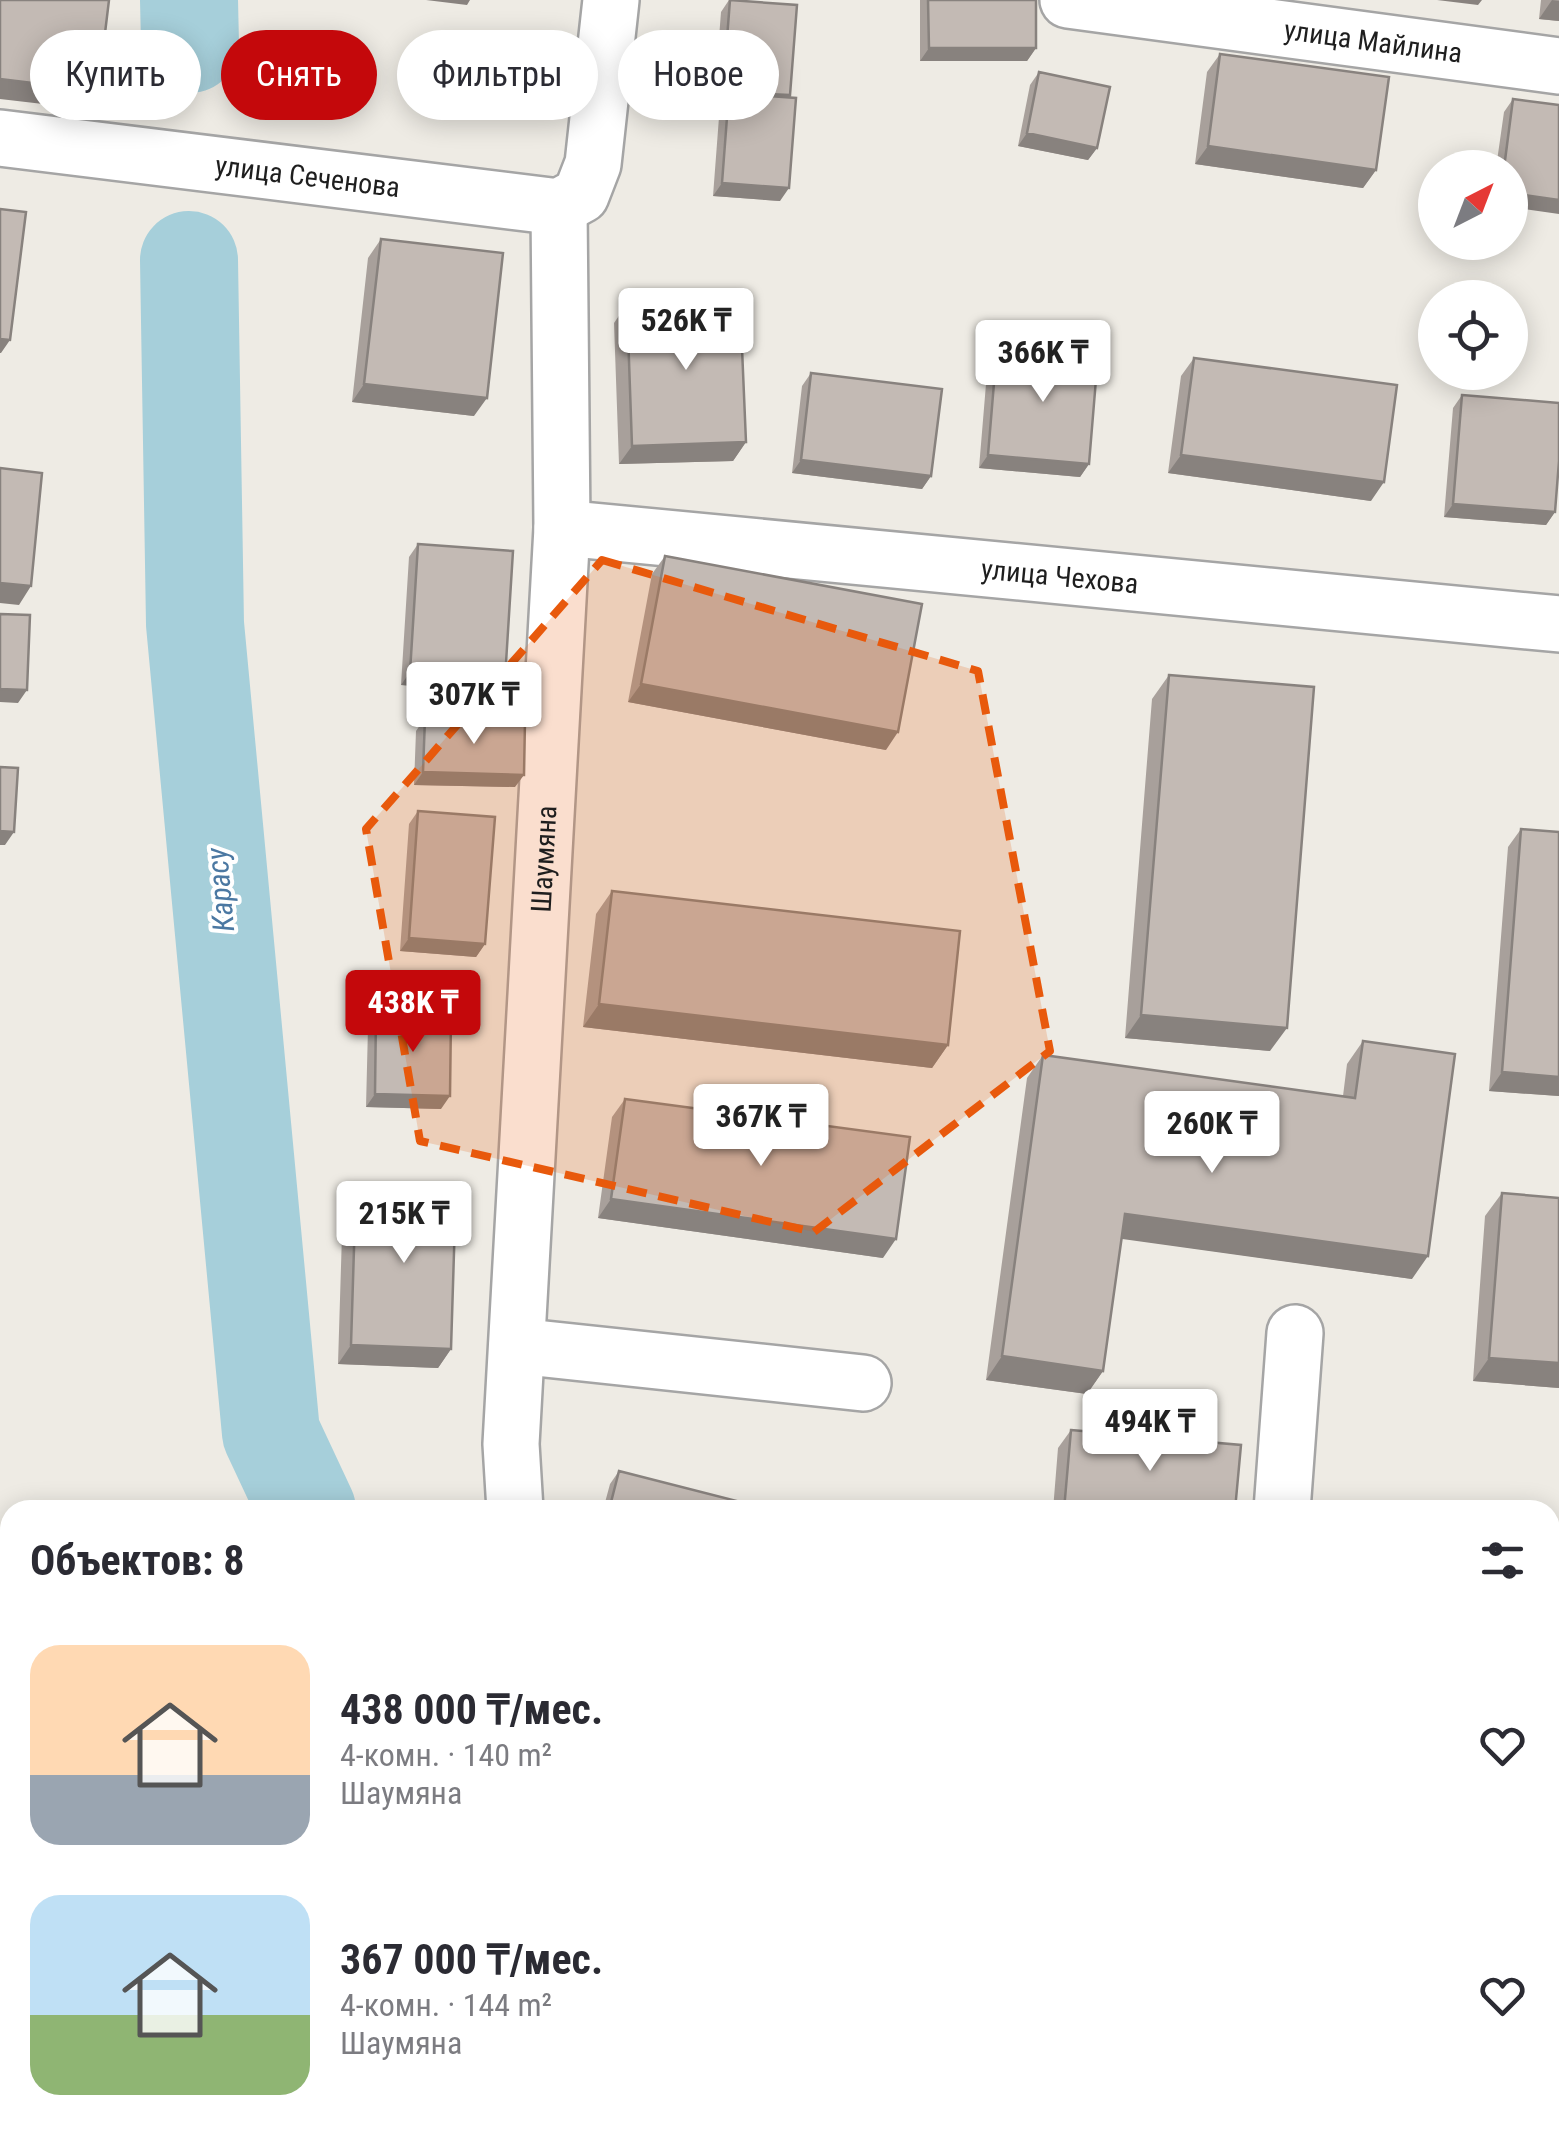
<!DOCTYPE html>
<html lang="ru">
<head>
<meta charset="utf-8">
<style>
	:root { --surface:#fff; --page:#f7f7f7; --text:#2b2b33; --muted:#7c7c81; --accent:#c4080b }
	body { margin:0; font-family:"Roboto Condensed",sans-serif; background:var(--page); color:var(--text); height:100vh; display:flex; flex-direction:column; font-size:38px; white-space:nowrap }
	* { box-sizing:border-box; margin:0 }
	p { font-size:32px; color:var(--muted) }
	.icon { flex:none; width:55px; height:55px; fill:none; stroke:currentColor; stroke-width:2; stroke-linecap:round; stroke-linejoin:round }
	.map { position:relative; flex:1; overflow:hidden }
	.drawer { position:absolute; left:0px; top:1500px; width:1560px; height:642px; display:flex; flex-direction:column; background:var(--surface); border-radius:30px 30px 0 0; box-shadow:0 5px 25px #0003 }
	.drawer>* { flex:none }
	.guide { position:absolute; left:30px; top:30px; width:1000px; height:90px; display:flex; gap:20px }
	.needle { width:65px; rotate:42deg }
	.fabs { position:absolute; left:1418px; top:150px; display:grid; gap:20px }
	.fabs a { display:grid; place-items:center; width:110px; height:110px; border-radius:50%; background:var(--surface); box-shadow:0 5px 25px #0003; font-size:50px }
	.price { position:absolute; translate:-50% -85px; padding:0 22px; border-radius:10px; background:#fff; color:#222; font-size:32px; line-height:65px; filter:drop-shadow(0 2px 5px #0008) }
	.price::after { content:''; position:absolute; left:50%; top:60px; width:30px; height:22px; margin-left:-15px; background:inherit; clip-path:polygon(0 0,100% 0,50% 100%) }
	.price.current { background:var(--accent); color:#fff }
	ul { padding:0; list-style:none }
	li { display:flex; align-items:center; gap:30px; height:250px; padding:0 30px }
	li span { display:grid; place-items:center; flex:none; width:280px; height:200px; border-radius:30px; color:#555 }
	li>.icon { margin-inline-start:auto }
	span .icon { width:120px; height:120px; fill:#fffc; stroke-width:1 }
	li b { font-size:42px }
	h2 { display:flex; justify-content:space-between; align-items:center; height:120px; padding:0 30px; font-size:42px }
	.pill { padding:0 35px; border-radius:45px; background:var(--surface); box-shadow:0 5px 25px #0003; font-size:35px; line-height:90px }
	.pill.current { background:var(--accent); color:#fff }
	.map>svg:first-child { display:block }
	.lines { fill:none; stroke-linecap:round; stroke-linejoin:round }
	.river { stroke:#a6cfda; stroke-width:98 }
	.minor-casing { stroke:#a5a5a5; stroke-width:60 }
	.minor { stroke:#fff; stroke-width:55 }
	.wall { fill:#a8a09b }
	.shaded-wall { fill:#88827e }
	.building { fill:#c3bab4; stroke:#88827e; stroke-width:2.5 }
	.marked { fill:#e8590c; fill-opacity:0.2; stroke:#e8590c; stroke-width:8; stroke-dasharray:20 12; stroke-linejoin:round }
	.labels { text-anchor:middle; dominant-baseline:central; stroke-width:8; stroke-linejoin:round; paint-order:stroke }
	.street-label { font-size:28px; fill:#1e1e1e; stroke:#fff }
	.water-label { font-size:30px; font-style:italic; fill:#4b78a2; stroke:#fff }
</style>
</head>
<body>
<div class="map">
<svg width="1559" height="2142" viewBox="0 0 1559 2142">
	<rect width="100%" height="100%" fill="#eeebe4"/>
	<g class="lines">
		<path class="river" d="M 189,0 L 190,44
			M 189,260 L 195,624 L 271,1433 L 307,1510
			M 519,2132 L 521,2142"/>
		<g class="minor-casing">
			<g id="minor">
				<path id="s1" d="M 1068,0 L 1559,66"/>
				<path id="s2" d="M 0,138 L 559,207 L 581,195 L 593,164 L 611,0"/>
				<path id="s3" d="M 562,528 L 1559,624"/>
				<path d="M 517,1346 L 863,1383"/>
				<path id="s4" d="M 515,1510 L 511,1444 L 562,528 L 559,207"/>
				<path d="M 1282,1510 L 1295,1333"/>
				<path d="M 1550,2080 L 1559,2080"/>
			</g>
		</g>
		<use href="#minor" class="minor"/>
	</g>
	<path class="wall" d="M 729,0 L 790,95 L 780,201 L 713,196 L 720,104 L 714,103 L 721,12 Z
		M 920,0 L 1036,0 L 1036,48 L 1027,61 L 920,61 Z
		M 1541,0 L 1559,0 L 1559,21 L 1539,19 Z
		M 1220,54 L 1376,170 L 1363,188 L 1195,164 L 1207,72 Z
		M 1039,72 L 1097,148 L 1088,160 L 1018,146 L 1030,85 Z
		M 1513,99 L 1510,168 L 1496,168 L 1504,112 Z
		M 381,239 L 474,416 L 352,402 L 368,258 Z
		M 627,304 L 746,442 L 733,461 L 619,464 L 614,323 Z
		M 997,347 L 1089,464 L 1080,477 L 979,468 L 988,360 Z
		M 1194,358 L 1371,501 L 1168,473 L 1181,376 Z
		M 811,373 L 931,476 L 922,489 L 792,473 L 802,386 Z
		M 1462,395 L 1555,512 L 1546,525 L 1444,517 L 1453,408 Z
		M 418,544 L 496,692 L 401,685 L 409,557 Z
		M 665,556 L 886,750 L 628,702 L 652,574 Z
		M 1169,675 L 1270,1051 L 1125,1038 L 1152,699 Z
		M 425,718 L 515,787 L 414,785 L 416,731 Z
		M 418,811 L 485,944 L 476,957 L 400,951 L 409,824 Z
		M 1521,829 L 1559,1096 L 1489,1091 L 1508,847 Z
		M 612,891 L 948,1045 L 932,1068 L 583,1027 L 596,914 Z
		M 376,1014 L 441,1109 L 366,1107 L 368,1027 Z
		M 1363,1041 L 1412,1279 L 1121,1238 L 1103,1371 L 1087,1394 L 986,1380 L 1027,1078 L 1043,1055 L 1343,1096 L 1347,1064 Z
		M 625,1099 L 883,1258 L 598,1218 L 612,1117 Z
		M 356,1184 L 451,1349 L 438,1368 L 338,1364 L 343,1202 Z
		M 1502,1193 L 1559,1198 L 1559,1388 L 1473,1381 L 1485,1216 Z
		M 1071,1430 L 1235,1510 L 1053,1510 L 1058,1448 Z
		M 619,1471 L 772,1510 L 603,1510 L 610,1484 Z
		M 916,2132 L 1045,2132 L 1043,2142 L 914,2142 Z
		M 1129,2132 L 1254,2132 L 1252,2142 L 1127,2142 Z
		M 1424,2132 L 1496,2132 L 1495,2142 L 1423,2142 Z"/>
	<path class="shaded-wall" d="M 426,0 L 470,0 L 467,5 Z
		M 1437,0 L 1482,0 L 1478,5 Z
		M 1552,0 L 1559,1 L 1559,21 L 1539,19 Z
		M 929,48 L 1036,48 L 1027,61 L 920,61 Z
		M 0,79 L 98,91 L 86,109 L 0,99 Z
		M 723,90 L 729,91 L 720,104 L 714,103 Z
		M 1027,133 L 1097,148 L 1088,160 L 1018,146 Z
		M 1208,146 L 1376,170 L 1363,188 L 1195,164 Z
		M 722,183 L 789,188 L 780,201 L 713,196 Z
		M 1510,193 L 1559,200 L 1559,214 L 1510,207 Z
		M 0,339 L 10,340 L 1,353 L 0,353 Z
		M 364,384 L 487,398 L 474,416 L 352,402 Z
		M 746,442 L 733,461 L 619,464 L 632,446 Z
		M 988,455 L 1089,464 L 1080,477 L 979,468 Z
		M 1181,455 L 1384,482 L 1371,501 L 1168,473 Z
		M 801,460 L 931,476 L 922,489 L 792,473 Z
		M 1453,504 L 1555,512 L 1546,525 L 1444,517 Z
		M 0,583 L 31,586 L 19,605 L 0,603 Z
		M 410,672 L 505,679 L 496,692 L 401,685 Z
		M 641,684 L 898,732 L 886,750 L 628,702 Z
		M 0,689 L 27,690 L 18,703 L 0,702 Z
		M 423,772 L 524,775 L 515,787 L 414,785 Z
		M 0,831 L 14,832 L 5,845 L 0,845 Z
		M 409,938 L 485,944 L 476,957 L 400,951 Z
		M 599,1004 L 948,1045 L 932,1068 L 583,1027 Z
		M 1141,1015 L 1287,1028 L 1270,1051 L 1125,1038 Z
		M 1502,1072 L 1559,1077 L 1559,1096 L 1489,1091 Z
		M 375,1094 L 450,1096 L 441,1109 L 366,1107 Z
		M 611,1199 L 896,1239 L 883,1258 L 598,1218 Z
		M 1125,1214 L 1428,1256 L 1412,1279 L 1108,1237 Z
		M 351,1345 L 451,1349 L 438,1368 L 338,1364 Z
		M 1002,1356 L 1103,1371 L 1087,1394 L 986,1380 Z
		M 1489,1358 L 1559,1363 L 1559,1388 L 1473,1381 Z
		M 1550,1652 L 1559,1653 L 1559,1660 L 1550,1659 Z
		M 0,1814 L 10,1815 L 10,1834 L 0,1833 Z"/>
	<path class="building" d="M 0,0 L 109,0 L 98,91 L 0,79 Z
		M 730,0 L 797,5 L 790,95 L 768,94 L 767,96 L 796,98 L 789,188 L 722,183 L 729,91 L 723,90 Z
		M 928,0 L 1036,0 L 1036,48 L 929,48 Z
		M 1220,54 L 1389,77 L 1376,170 L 1208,146 Z
		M 1039,72 L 1110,87 L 1097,148 L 1027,133 Z
		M 1513,99 L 1559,105 L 1559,200 L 1510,193 L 1510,168 L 1504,168 Z
		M 0,209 L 26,212 L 10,340 L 0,339 Z
		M 381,239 L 503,253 L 487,398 L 364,384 Z
		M 740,301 L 746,442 L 632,446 L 627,304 Z
		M 997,347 L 1098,355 L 1089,464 L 988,455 Z
		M 1194,358 L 1397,385 L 1384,482 L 1181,455 Z
		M 811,373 L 942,389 L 931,476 L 801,460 Z
		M 1462,395 L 1559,403 L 1559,461 L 1555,512 L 1453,504 Z
		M 0,468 L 42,473 L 31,586 L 0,583 Z
		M 418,544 L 513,551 L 505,679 L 410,672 Z
		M 665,556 L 922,604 L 898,732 L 641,684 Z
		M 0,614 L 30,615 L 27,690 L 0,689 Z
		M 1169,675 L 1314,687 L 1287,1028 L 1141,1015 Z
		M 425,718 L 525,721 L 524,775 L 423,772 Z
		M 0,767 L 18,768 L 14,832 L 0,831 Z
		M 418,811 L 495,817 L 485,944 L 409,938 Z
		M 1521,829 L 1559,832 L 1559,1077 L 1502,1072 Z
		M 612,891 L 960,931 L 948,1045 L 599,1004 Z
		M 376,1014 L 451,1016 L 450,1096 L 375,1094 Z
		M 1363,1041 L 1455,1054 L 1428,1256 L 1125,1214 L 1103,1371 L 1002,1356 L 1043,1055 L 1355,1098 Z
		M 625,1099 L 910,1137 L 896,1239 L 611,1199 Z
		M 356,1184 L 456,1188 L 451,1349 L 351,1345 Z
		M 1502,1193 L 1559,1198 L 1559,1363 L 1489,1358 Z
		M 1071,1430 L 1241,1445 L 1235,1510 L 1064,1510 Z
		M 619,1471 L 772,1510 L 609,1510 Z
		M 1550,1545 L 1559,1546 L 1559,1653 L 1550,1652 Z
		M 0,1702 L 10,1703 L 10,1815 L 0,1814 Z
		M 0,1840 L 10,1840 L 10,2132 L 232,2132 L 232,2142 L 0,2142 Z
		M 922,2132 L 1045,2132 L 1043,2142 L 920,2142 Z
		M 1138,2132 L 1254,2132 L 1252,2142 L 1135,2142 Z
		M 1431,2132 L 1496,2132 L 1495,2142 L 1429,2142 Z"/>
	<path class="marked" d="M 602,560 L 978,671 L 1050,1051 L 814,1232 L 420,1141 L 366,829 Z"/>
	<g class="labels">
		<g class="street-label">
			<text stroke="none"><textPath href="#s1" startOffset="308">улица Майлина</textPath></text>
			<text stroke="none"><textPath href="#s2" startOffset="310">улица Сеченова</textPath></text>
			<text stroke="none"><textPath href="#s3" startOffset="500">улица Чехова</textPath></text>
			<text stroke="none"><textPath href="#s4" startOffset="652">Шаумяна</textPath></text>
		</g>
		<g class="water-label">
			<text transform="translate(220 890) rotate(-95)">Карасу</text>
		</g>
	</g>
</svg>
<div class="fabs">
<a><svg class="needle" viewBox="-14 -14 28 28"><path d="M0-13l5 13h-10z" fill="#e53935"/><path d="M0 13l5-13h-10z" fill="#7c7c81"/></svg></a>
<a><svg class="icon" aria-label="locate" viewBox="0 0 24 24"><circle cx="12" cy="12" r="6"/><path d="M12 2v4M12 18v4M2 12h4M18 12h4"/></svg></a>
</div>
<b class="price" style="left:686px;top:373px">526K ₸</b>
<b class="price" style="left:1043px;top:405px">366K ₸</b>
<b class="price" style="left:474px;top:747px">307K ₸</b>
<b class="price current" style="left:413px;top:1055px">438K ₸</b>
<b class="price" style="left:761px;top:1169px">367K ₸</b>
<b class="price" style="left:1212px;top:1176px">260K ₸</b>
<b class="price" style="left:404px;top:1266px">215K ₸</b>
<b class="price" style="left:1150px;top:1474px">494K ₸</b>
<div class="guide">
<a class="pill">Купить</a>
<a class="pill current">Снять</a>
<a class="pill">Фильтры</a>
<a class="pill">Новое</a>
</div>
<section class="drawer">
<h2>Объектов: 8<svg class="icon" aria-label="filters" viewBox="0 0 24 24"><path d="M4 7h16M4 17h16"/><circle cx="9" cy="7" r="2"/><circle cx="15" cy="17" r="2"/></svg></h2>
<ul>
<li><span style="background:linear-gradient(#ffd9b3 65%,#9aa5b1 0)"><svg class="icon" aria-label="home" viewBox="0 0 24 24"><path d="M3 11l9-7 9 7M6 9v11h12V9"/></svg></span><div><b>438 000 ₸/мес.</b><p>4-комн. · 140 m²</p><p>Шаумяна</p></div><svg class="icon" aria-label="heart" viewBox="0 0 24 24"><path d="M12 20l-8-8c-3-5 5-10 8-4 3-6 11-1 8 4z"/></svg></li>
<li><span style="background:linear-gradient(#bfe0f5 60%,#8fb573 0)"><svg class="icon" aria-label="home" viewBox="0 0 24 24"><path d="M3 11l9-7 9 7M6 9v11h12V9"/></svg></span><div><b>367 000 ₸/мес.</b><p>4-комн. · 144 m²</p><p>Шаумяна</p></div><svg class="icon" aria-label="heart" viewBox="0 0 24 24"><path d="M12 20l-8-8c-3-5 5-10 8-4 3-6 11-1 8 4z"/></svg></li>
</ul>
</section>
</div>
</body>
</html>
